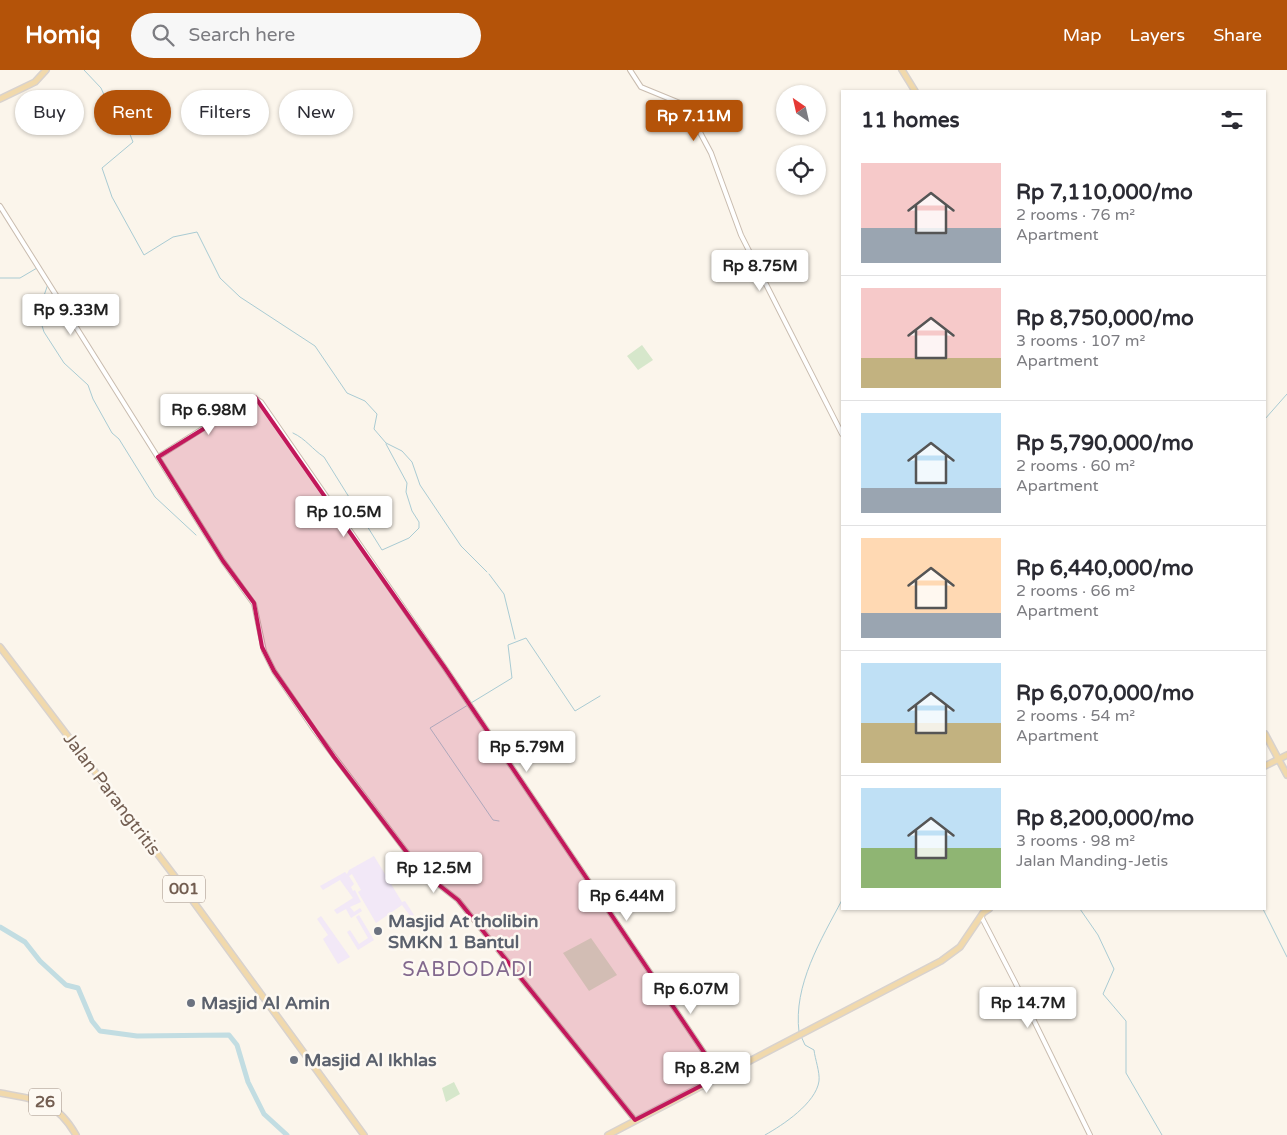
<!DOCTYPE html>
<html lang="en">
<head>
<meta charset="utf-8">
<style>
	:root { --surface:#fff; --page:#f7f7f7; --text:#2b2b33; --muted:#7c7c81; --line:#e1e1e2; --accent:#b45309 }
	body { margin:0; font-family:"Varela Round",sans-serif; background:var(--page); color:var(--text); height:100vh; display:flex; flex-direction:column; font-size:19px; white-space:nowrap }
	* { box-sizing:border-box; margin:0 }
	p { font-size:16px; color:var(--muted) }
	.icon { flex:none; width:28px; height:28px; fill:none; stroke:currentColor; stroke-width:2; stroke-linecap:round; stroke-linejoin:round }
	.map { position:relative; flex:1; overflow:hidden }
	.drawer { position:absolute; left:841px; top:20px; width:425px; height:820px; display:flex; flex-direction:column; background:var(--surface); border-radius:0px; box-shadow:0 1px 4px #0004 }
	.drawer>* { flex:none }
	.guide { position:absolute; left:15px; top:20px; width:475px; height:45px; display:flex; gap:10px }
	.needle { width:32px; rotate:326deg }
	.buttons { position:absolute; left:776px; top:15px; display:grid; gap:10px }
	.buttons a { display:grid; place-items:center; width:50px; height:50px; border-radius:50%; background:var(--surface); box-shadow:0 1px 4px #0004; font-size:25px }
	.price { position:absolute; translate:-50% -42px; padding:0 11px; border-radius:5px; background:#fff; color:#222; font-size:16px; line-height:32px; filter:drop-shadow(0 1px 2px #0008) }
	.price::after { content:''; position:absolute; left:50%; top:30px; width:15px; height:11px; margin-left:-8px; background:inherit; clip-path:polygon(0 0,100% 0,50% 100%) }
	.price.current { background:var(--accent); color:#fff }
	ul { padding:0; list-style:none }
	li { display:flex; align-items:center; gap:15px; height:125px; padding:0 20px }
	li+li { border-top:1px solid var(--line) }
	li span { display:grid; place-items:center; flex:none; width:140px; height:100px; border-radius:0px; color:#555 }
	li>.icon { margin-inline-start:auto }
	span .icon { width:60px; height:60px; fill:#fffc; stroke-width:1 }
	li b { font-size:21px }
	h2 { display:flex; justify-content:space-between; align-items:center; height:60px; padding:0 20px; font-size:21px }
	.tag { padding:0 18px; border-radius:22px; background:var(--surface); box-shadow:0 1px 4px #0004; font-size:18px; line-height:45px }
	.tag.current { background:var(--accent); color:#fff }
	header { display:flex; align-items:center; gap:30px; box-sizing:border-box; height:70px; padding:0 25px; background:var(--accent); color:#fff }
	header strong { font-size:24px }
	nav { display:flex; gap:28px; margin-inline-start:auto; font-size:18px }
	.search { width:350px; height:45px; background:var(--page); display:flex; align-items:center; gap:12px; box-sizing:border-box; padding:0 18px; border-radius:28px; color:var(--muted); font-size:19px }
	.map>svg:first-child { display:block }
	.education { fill:#f2e8f7 }
	.green { fill:#d6e7cb }
	.lines { fill:none; stroke-linecap:round; stroke-linejoin:round }
	.stream { stroke:#a9cbd3; stroke-width:1 }
	.river { stroke:#c2dde2; stroke-width:5 }
	.minor-casing { stroke:#c9bcaf; stroke-width:6 }
	.major-casing { stroke:#d8d2ce; stroke-width:8 }
	.minor { stroke:#fff; stroke-width:4 }
	.major { stroke:#f1d9ac; stroke-width:5 }
	.marked { fill:#c2185b; fill-opacity:0.2; stroke:#c2185b; stroke-width:4; stroke-linejoin:round }
	.worship-dot { fill:#6b7280; stroke:#fdf9f2; stroke-width:2 }
	.labels { text-anchor:middle; dominant-baseline:central; stroke-width:5; stroke-linejoin:round; paint-order:stroke }
	.shield { fill:#fdf9f2; stroke:#9c8c81; stroke-width:1 }
	.shield-label { font-size:16px; font-weight:bold; fill:#735e51 }
	.street-label { font-size:18px; fill:#735e51; stroke:#fdf9f2 }
	.worship-label { font-size:18px; font-weight:bold; fill:#5b616d; stroke:#fdf9f2; text-anchor:start }
	.quarter-label { font-size:20px; letter-spacing:1px; fill:#83698e; stroke:#fdf9f2 }
</style>
</head>
<body>
<header>
<strong>Homiq</strong>
<div class="search"><svg class="icon" aria-label="search" viewBox="0 0 24 24"><circle cx="10" cy="10" r="6"/><path d="M15 15l6 6"/></svg>Search here</div>
<nav><a>Map</a><a>Layers</a><a>Share</a></nav>
</header>
<div class="map">
<svg width="1287" height="1065" viewBox="0 0 1287 1065">
	<rect width="100%" height="100%" fill="#fbf5eb"/>
	<path class="education" d="M 374,786 L 402,832 L 405,831 L 414,845 L 411,847 L 402,835 L 376,853 L 358,822 L 361,820 L 352,804 L 349,806 L 354,814 L 351,817 L 353,821 L 355,820 L 361,832 L 350,837 L 354,842 L 360,838 L 362,841 L 351,848 L 346,839 L 337,844 L 334,840 L 353,828 L 340,810 L 323,820 L 320,816 L 345,802 L 347,804 L 349,800 Z
		M 359,845 L 374,870 L 358,880 L 347,862 L 350,860 L 359,874 L 368,868 L 356,847 Z
		M 321,846 L 350,887 L 338,894 L 323,869 L 328,865 L 317,849 Z"/>
	<path class="green" d="M 642,275 L 653,290 L 638,300 L 627,286 Z
		M 591,868 L 617,905 L 589,921 L 563,883 Z
		M 454,1012 L 460,1024 L 446,1032 L 442,1018 Z"/>
	<g class="lines">
		<path class="stream" d="M 84,0 L 101,18 L 114,47 L 127,57 L 133,72 L 102,98 L 112,127 L 144,185 L 173,167 L 197,162 L 220,208 L 240,227 L 315,276 L 347,323 L 365,331 L 377,344 L 374,359 L 386,373 L 402,381 L 412,392 L 420,415 L 461,476 L 487,502
			M 0,208 L 20,208 L 37,198
			M 48,214 L 38,243 L 44,262 L 64,293 L 88,315 L 93,329 L 112,363 L 119,369 L 155,427 L 196,465
			M 1265,349 L 1287,324
			M 293,363 C 306,369 312,379 324,387 L 382,480 L 409,468 L 419,458 L 419,452 L 412,441 L 406,422 L 407,413 L 386,374
			M 489,504 L 504,524 L 515,569
			M 471,633 L 512,608 L 508,575 L 526,568 L 575,641 L 600,626
			M 468,635 L 430,658 L 493,750 L 499,751
			M 1080,839 L 1098,865 L 1114,899 L 1103,924 L 1126,951 L 1126,1003 L 1162,1065
			M 1263,839 L 1287,887
			M 799,962 C 793,915 821,870 842,830
			M 765,1065 C 783,1055 816,1033 819,1011 C 820,1002 815,989 814,980 L 805,975 L 801,966"/>
		<path class="river" d="M 0,857 L 25,872 L 40,891 L 66,915 L 78,918 L 92,951 L 100,961 L 137,966 L 229,965 L 237,975 L 248,1012 L 264,1044 L 287,1065"/>
		<g class="minor-casing">
			<path id="minor" d="M 630,0 L 641,17 L 680,33 L 694,51 L 711,83 L 741,165 L 842,364
				M 0,136 L 223,491 L 254,534 L 264,581 L 274,601 L 315,661 L 421,801 L 458,830 L 635,1050
				M 158,387 L 253,327 L 261,332 L 445,598 L 720,1006
				M 981,846 L 1015,912 L 1090,1065"/>
		</g>
		<g class="major-casing">
			<path id="major" d="M 902,0 L 915,21
				M 0,29 L 35,12 L 46,0
				M 0,577 L 182,816 L 364,1065
				M 1265,664 L 1287,705
				M 1265,696 L 1287,685
				M 0,1023 C 37,1030 56,1030 76,1065
				M 608,1065 L 941,891 L 960,877 L 983,843 L 989,839"/>
		</g>
		<use href="#minor" class="minor"/>
		<use href="#major" class="major"/>
	</g>
	<path class="marked" d="M 255,327 L 445,598 L 720,1006 L 635,1050 L 458,830 L 421,801 L 334,687 L 274,601 L 262,577 L 254,533 L 223,491 L 158,387 Z"/>
	<g class="worship-dot">
		<circle cx="378" cy="861" r="5"/>
		<circle cx="191" cy="933" r="5"/>
		<circle cx="294" cy="990" r="5"/>
	</g>
	<g class="labels">
		<g class="shield">
			<rect x="163" y="805.5" width="42" height="27" rx="4"/>
			<rect x="29" y="1018.5" width="32" height="27" rx="4"/>
		</g>
		<g class="shield-label">
			<text x="184" y="819">001</text>
			<text x="45" y="1032">26</text>
		</g>
		<g class="street-label">
			<text transform="translate(112 724) rotate(53)">Jalan Parangtritis</text>
		</g>
		<g class="worship-label">
			<text x="388" y="851">Masjid At tholibin<tspan x="388" dy="21">SMKN 1 Bantul</tspan></text>
			<text x="201" y="933">Masjid Al Amin</text>
			<text x="304" y="990">Masjid Al Ikhlas</text>
		</g>
		<g class="quarter-label">
			<text x="468" y="900">SABDODADI</text>
		</g>
	</g>
</svg>
<div class="buttons">
<a><svg class="needle" viewBox="-14 -14 28 28"><path d="M0-13l5 13h-10z" fill="#e53935"/><path d="M0 13l5-13h-10z" fill="#7c7c81"/></svg></a>
<a><svg class="icon" aria-label="locate" viewBox="0 0 24 24"><circle cx="12" cy="12" r="6"/><path d="M12 2v4M12 18v4M2 12h4M18 12h4"/></svg></a>
</div>
<b class="price current" style="left:694px;top:72px">Rp 7.11M</b>
<b class="price" style="left:760px;top:222px">Rp 8.75M</b>
<b class="price" style="left:71px;top:266px">Rp 9.33M</b>
<b class="price" style="left:209px;top:366px">Rp 6.98M</b>
<b class="price" style="left:344px;top:468px">Rp 10.5M</b>
<b class="price" style="left:527px;top:703px">Rp 5.79M</b>
<b class="price" style="left:434px;top:824px">Rp 12.5M</b>
<b class="price" style="left:627px;top:852px">Rp 6.44M</b>
<b class="price" style="left:691px;top:945px">Rp 6.07M</b>
<b class="price" style="left:1028px;top:959px">Rp 14.7M</b>
<b class="price" style="left:707px;top:1024px">Rp 8.2M</b>
<div class="guide">
<a class="tag">Buy</a>
<a class="tag current">Rent</a>
<a class="tag">Filters</a>
<a class="tag">New</a>
</div>
<section class="drawer">
<h2>11 homes<svg class="icon" aria-label="filters" viewBox="0 0 24 24"><path d="M4 7h16M4 17h16"/><circle cx="9" cy="7" r="2"/><circle cx="15" cy="17" r="2"/></svg></h2>
<ul>
<li><span style="background:linear-gradient(#f6c9c9 65%,#9aa5b1 0)"><svg class="icon" aria-label="home" viewBox="0 0 24 24"><path d="M3 11l9-7 9 7M6 9v11h12V9"/></svg></span><div><b>Rp 7,110,000/mo</b><p>2 rooms · 76 m²</p><p>Apartment</p></div></li>
<li><span style="background:linear-gradient(#f6c9c9 70%,#c2b280 0)"><svg class="icon" aria-label="home" viewBox="0 0 24 24"><path d="M3 11l9-7 9 7M6 9v11h12V9"/></svg></span><div><b>Rp 8,750,000/mo</b><p>3 rooms · 107 m²</p><p>Apartment</p></div></li>
<li><span style="background:linear-gradient(#bfe0f5 75%,#9aa5b1 0)"><svg class="icon" aria-label="home" viewBox="0 0 24 24"><path d="M3 11l9-7 9 7M6 9v11h12V9"/></svg></span><div><b>Rp 5,790,000/mo</b><p>2 rooms · 60 m²</p><p>Apartment</p></div></li>
<li><span style="background:linear-gradient(#ffd9b3 75%,#9aa5b1 0)"><svg class="icon" aria-label="home" viewBox="0 0 24 24"><path d="M3 11l9-7 9 7M6 9v11h12V9"/></svg></span><div><b>Rp 6,440,000/mo</b><p>2 rooms · 66 m²</p><p>Apartment</p></div></li>
<li><span style="background:linear-gradient(#bfe0f5 60%,#c2b280 0)"><svg class="icon" aria-label="home" viewBox="0 0 24 24"><path d="M3 11l9-7 9 7M6 9v11h12V9"/></svg></span><div><b>Rp 6,070,000/mo</b><p>2 rooms · 54 m²</p><p>Apartment</p></div></li>
<li><span style="background:linear-gradient(#bfe0f5 60%,#8fb573 0)"><svg class="icon" aria-label="home" viewBox="0 0 24 24"><path d="M3 11l9-7 9 7M6 9v11h12V9"/></svg></span><div><b>Rp 8,200,000/mo</b><p>3 rooms · 98 m²</p><p>Jalan Manding-Jetis</p></div></li>
</ul>
</section>
</div>
</body>
</html>
